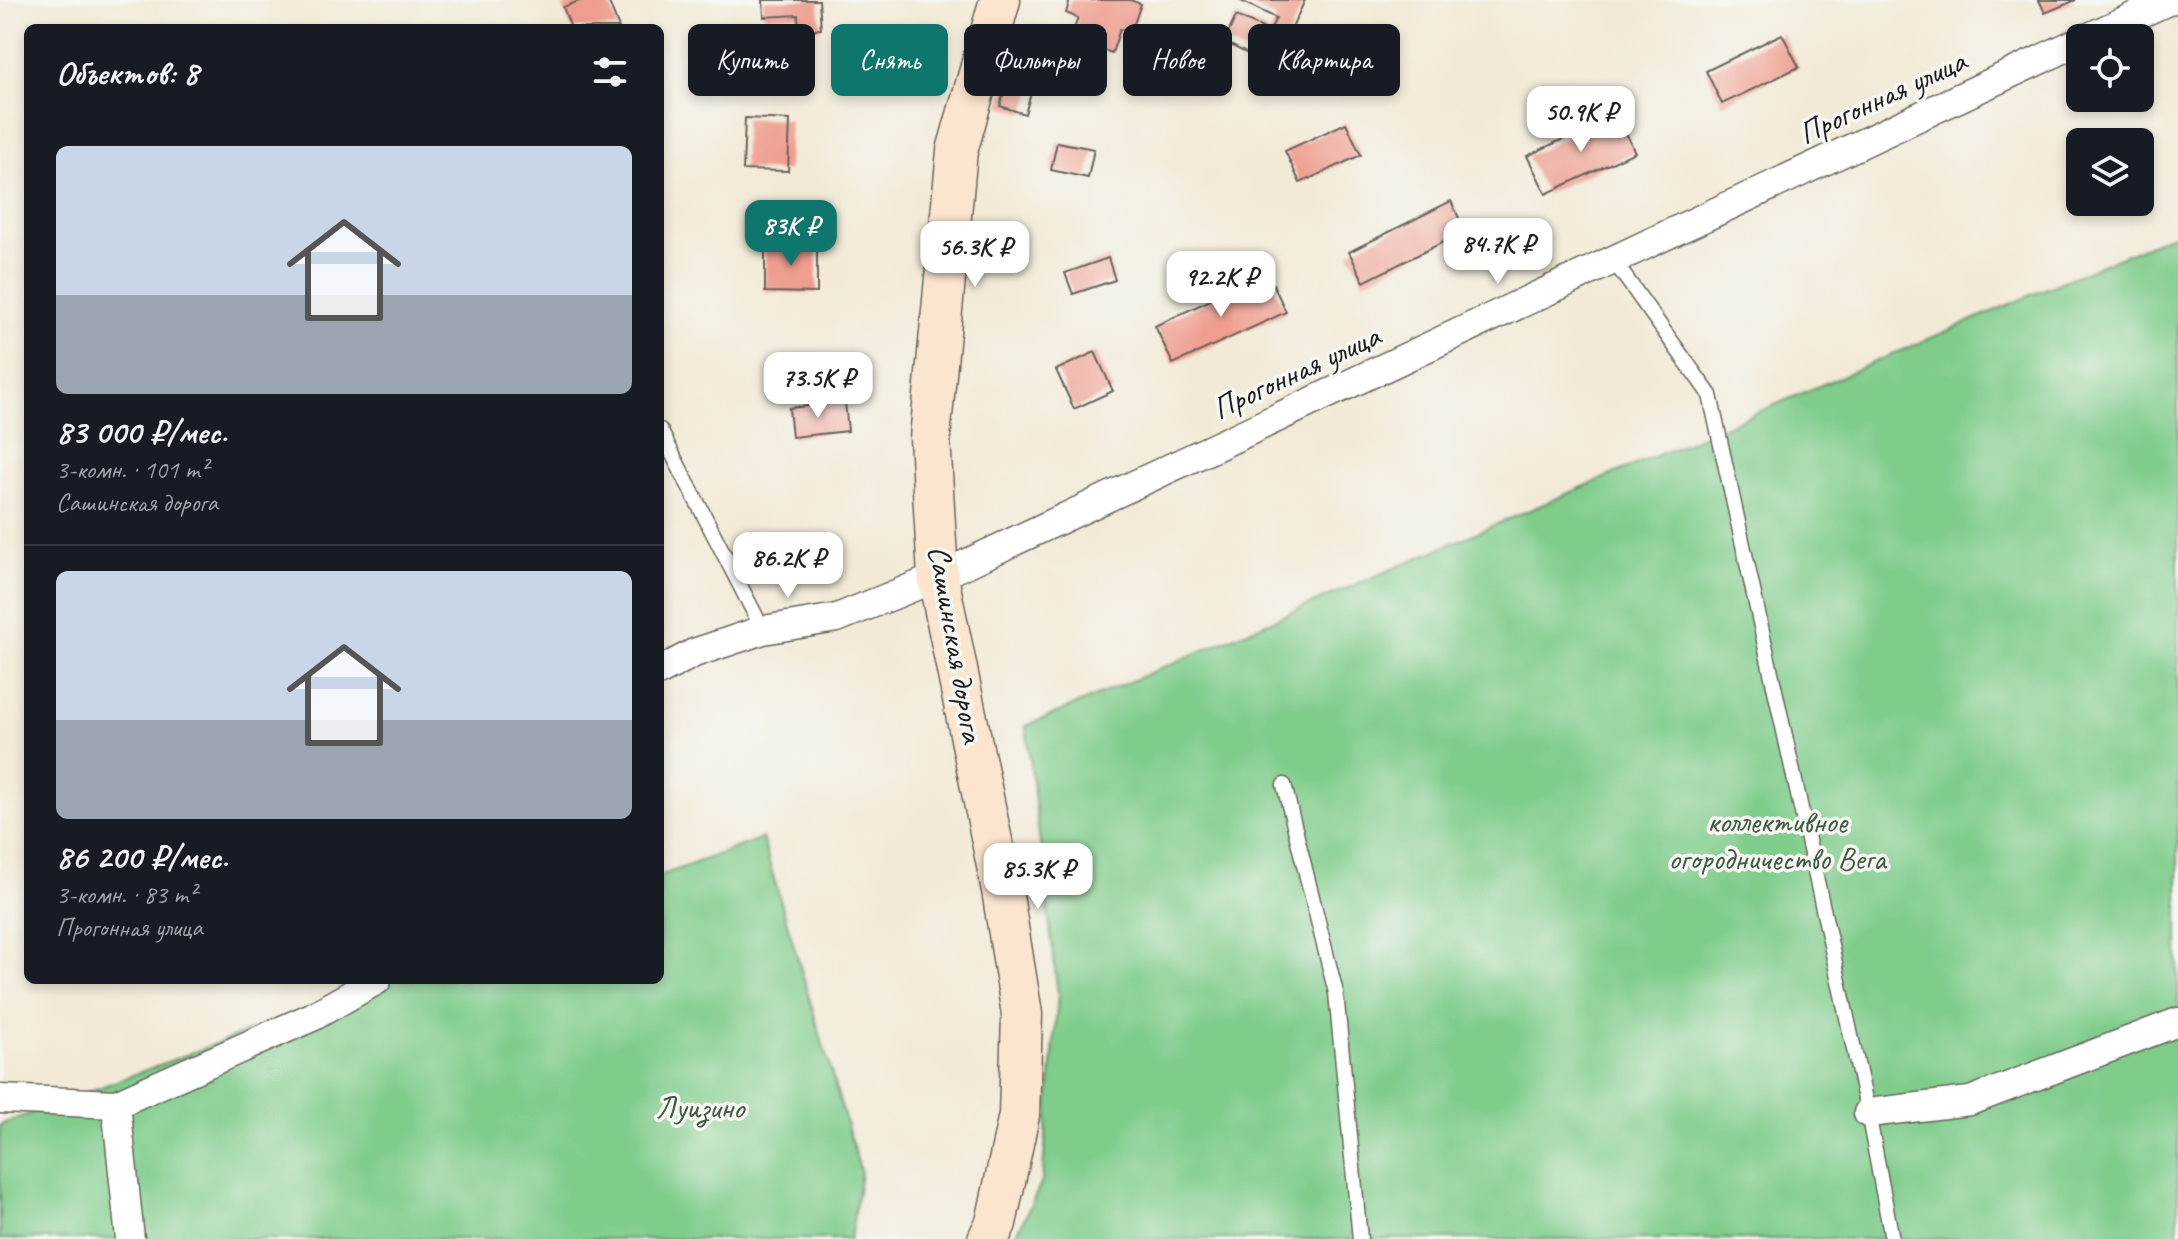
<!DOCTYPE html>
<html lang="ru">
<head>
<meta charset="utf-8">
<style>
	:root { --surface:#171b24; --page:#242831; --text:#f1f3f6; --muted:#9ea1a6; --line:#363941; --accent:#0f766e }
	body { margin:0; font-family:Caveat,sans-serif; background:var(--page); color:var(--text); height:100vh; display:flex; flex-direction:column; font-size:30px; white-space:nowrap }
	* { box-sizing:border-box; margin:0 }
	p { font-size:26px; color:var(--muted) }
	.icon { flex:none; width:44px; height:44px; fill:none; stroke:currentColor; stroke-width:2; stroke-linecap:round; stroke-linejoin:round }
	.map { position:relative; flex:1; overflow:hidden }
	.sheet { position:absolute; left:24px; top:24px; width:640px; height:960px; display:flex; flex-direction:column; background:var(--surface); border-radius:12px; box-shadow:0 4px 12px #0003 }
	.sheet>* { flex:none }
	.hud { position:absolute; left:688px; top:24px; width:760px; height:72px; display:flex; gap:16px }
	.tools { position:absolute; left:2066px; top:24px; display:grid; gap:16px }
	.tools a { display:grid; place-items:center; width:88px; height:88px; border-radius:12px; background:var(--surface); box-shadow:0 4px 12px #0003; font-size:40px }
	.price { position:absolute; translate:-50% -68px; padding:0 18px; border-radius:16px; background:#fff; color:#222; font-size:26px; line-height:52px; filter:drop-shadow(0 2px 4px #0008) }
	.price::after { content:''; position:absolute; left:50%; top:48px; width:24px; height:18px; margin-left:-12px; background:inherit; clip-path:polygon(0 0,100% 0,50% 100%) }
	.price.active { background:var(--accent); color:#fff }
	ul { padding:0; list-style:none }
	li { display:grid; align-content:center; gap:16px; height:424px; padding:0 32px }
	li+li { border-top:2px solid var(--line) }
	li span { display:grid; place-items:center; height:248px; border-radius:12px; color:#555 }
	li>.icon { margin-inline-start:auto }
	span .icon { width:144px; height:144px; fill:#fffc; stroke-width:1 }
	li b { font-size:34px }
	h2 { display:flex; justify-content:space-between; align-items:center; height:96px; padding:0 32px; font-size:34px }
	.chip { padding:0 28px; border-radius:12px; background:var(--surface); box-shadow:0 4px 12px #0003; font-size:28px; line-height:72px }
	.chip.active { background:var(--accent); color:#fff }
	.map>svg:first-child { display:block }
	.green { fill:#7fcc8b; stroke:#4e7454; stroke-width:2 }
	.building { fill:#ef9d8f }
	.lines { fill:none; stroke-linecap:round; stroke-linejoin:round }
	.lane-casing { stroke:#67645d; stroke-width:17 }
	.street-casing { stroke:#67645d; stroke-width:31 }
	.secondary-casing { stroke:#67645d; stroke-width:43 }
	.lane { stroke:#fff; stroke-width:14 }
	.street { stroke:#fff; stroke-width:28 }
	.secondary { stroke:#fce5cf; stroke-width:40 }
	.labels { text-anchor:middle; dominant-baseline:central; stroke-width:7; stroke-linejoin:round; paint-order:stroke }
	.street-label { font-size:32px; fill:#1c1c1c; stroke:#f6f6f2 }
	.park-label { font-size:32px; fill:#3f5a43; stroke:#f6f6f2 }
</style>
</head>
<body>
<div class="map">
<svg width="2178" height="1239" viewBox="0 0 2178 1239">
	<rect width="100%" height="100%" fill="#f6f6f2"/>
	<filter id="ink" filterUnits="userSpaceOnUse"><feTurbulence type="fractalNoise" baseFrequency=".0125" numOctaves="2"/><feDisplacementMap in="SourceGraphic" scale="16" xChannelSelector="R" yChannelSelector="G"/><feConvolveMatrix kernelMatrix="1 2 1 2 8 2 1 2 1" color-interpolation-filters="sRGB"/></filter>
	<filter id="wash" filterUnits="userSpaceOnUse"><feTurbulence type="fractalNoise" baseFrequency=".006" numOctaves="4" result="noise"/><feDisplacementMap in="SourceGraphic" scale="32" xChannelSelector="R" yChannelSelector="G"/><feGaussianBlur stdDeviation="1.8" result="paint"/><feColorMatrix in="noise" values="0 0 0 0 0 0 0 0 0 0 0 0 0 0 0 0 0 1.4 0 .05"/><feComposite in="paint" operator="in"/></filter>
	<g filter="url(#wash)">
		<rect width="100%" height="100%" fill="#f2ead7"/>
		<path class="green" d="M 2178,232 L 2178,1239 L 1014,1239 L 1042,1182 L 1058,995 L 1026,726 Z
			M 762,838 L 861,1173 L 850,1239 L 0,1239 L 0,1125 L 385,980 L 660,980 L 660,876 Z"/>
		<g id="blocks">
			<path class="building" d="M 582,0 L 608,0 L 619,28 L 571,28 L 563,7 Z
				M 763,0 L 819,0 L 821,29 L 799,30 L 798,15 L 764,17 Z
				M 1070,0 L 1130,0 L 1141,4 L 1131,32 L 1120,29 L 1112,53 L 1070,39 L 1078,18 L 1066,13 Z
				M 1239,0 L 1305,0 L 1280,54 L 1263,45 L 1276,18 Z
				M 2039,0 L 2076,0 L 2045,13 Z
				M 1236,16 L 1267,30 L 1254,57 L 1224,42 Z
				M 1782,34 L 1799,67 L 1722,104 L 1706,71 Z
				M 1007,81 L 1032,89 L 1025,114 L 1000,106 Z
				M 1617,114 L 1635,152 L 1546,194 L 1527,156 Z
				M 745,118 L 790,120 L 788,171 L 743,170 Z
				M 1346,123 L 1361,155 L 1300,183 L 1285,151 Z
				M 1057,142 L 1094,149 L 1088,178 L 1051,170 Z
				M 1451,201 L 1465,231 L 1364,282 L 1349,252 Z
				M 765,242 L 817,243 L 817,293 L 765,292 Z
				M 1108,258 L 1115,280 L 1073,294 L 1065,273 Z
				M 1268,273 L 1286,312 L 1173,364 L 1155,326 Z
				M 1095,352 L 1113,391 L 1074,409 L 1056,370 Z
				M 845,402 L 848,431 L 792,437 L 789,408 Z"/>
		</g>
	</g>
	<g filter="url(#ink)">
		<use href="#blocks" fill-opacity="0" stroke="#67645d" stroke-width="2"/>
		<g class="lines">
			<g class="lane-casing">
				<path id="lane" d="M 1613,260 L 1710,395 L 1868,1113 L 1892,1239
					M 660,430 L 763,630
					M 1284,785 L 1336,993 L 1360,1239"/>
			</g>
			<g class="street-casing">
				<path id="street" d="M 2087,38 L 2170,0
					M 660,671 L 694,653 L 763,630 L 837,618 L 938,577 L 2080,41
					M 0,1099 L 116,1104 L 312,1017 L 377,980
					M 116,1104 L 130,1239
					M 1868,1113 L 1970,1101 L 2178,1022"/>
			</g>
			<g class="secondary-casing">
				<path id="secondary" d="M 988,1239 L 996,1223 L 1019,1115 L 1022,1014 L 1002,890 L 938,577 L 930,438 L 957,151 L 1000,0"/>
			</g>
			<use href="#lane" class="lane"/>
			<use href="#street" class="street"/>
			<use href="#secondary" class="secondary"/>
		</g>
	</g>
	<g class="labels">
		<g class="street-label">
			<text transform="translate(1882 97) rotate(-25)">Прогонная улица</text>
			<text transform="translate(1296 372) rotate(-25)">Прогонная улица</text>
			<text transform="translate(956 644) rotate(80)">Сашинская дорога</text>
		</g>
		<g class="park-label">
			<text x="1777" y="821">коллективное<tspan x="1777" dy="37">огородничество Вега</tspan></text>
			<text x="700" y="1107">Луизино</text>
		</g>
	</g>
</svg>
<div class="tools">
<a><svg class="icon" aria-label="locate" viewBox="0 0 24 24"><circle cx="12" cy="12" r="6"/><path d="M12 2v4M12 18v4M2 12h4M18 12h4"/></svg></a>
<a><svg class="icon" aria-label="layers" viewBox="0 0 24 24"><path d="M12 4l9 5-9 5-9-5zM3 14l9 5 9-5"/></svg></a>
</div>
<b class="price" style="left:1581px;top:154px">50.9K ₽</b>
<b class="price active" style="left:791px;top:268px">83K ₽</b>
<b class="price" style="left:1498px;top:286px">84.7K ₽</b>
<b class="price" style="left:975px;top:289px">56.3K ₽</b>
<b class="price" style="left:1221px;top:319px">92.2K ₽</b>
<b class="price" style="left:818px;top:420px">73.5K ₽</b>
<b class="price" style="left:788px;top:600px">86.2K ₽</b>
<b class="price" style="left:1038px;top:911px">85.3K ₽</b>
<div class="hud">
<a class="chip">Купить</a>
<a class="chip active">Снять</a>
<a class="chip">Фильтры</a>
<a class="chip">Новое</a>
<a class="chip">Квартира</a>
</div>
<section class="sheet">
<h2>Объектов: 8<svg class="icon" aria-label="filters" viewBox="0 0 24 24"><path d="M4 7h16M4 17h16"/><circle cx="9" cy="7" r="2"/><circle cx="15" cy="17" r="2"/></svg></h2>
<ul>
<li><span style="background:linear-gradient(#c9d6e8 60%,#9aa5b1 0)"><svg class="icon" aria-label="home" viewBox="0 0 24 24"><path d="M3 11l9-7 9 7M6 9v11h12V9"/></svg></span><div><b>83 000 ₽/мес.</b><p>3-комн. · 101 m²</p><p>Сашинская дорога</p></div></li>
<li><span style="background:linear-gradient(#c9d6e8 60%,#9aa5b1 0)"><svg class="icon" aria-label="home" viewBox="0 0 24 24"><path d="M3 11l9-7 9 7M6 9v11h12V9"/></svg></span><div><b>86 200 ₽/мес.</b><p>3-комн. · 83 m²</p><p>Прогонная улица</p></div></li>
</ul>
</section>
</div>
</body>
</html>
